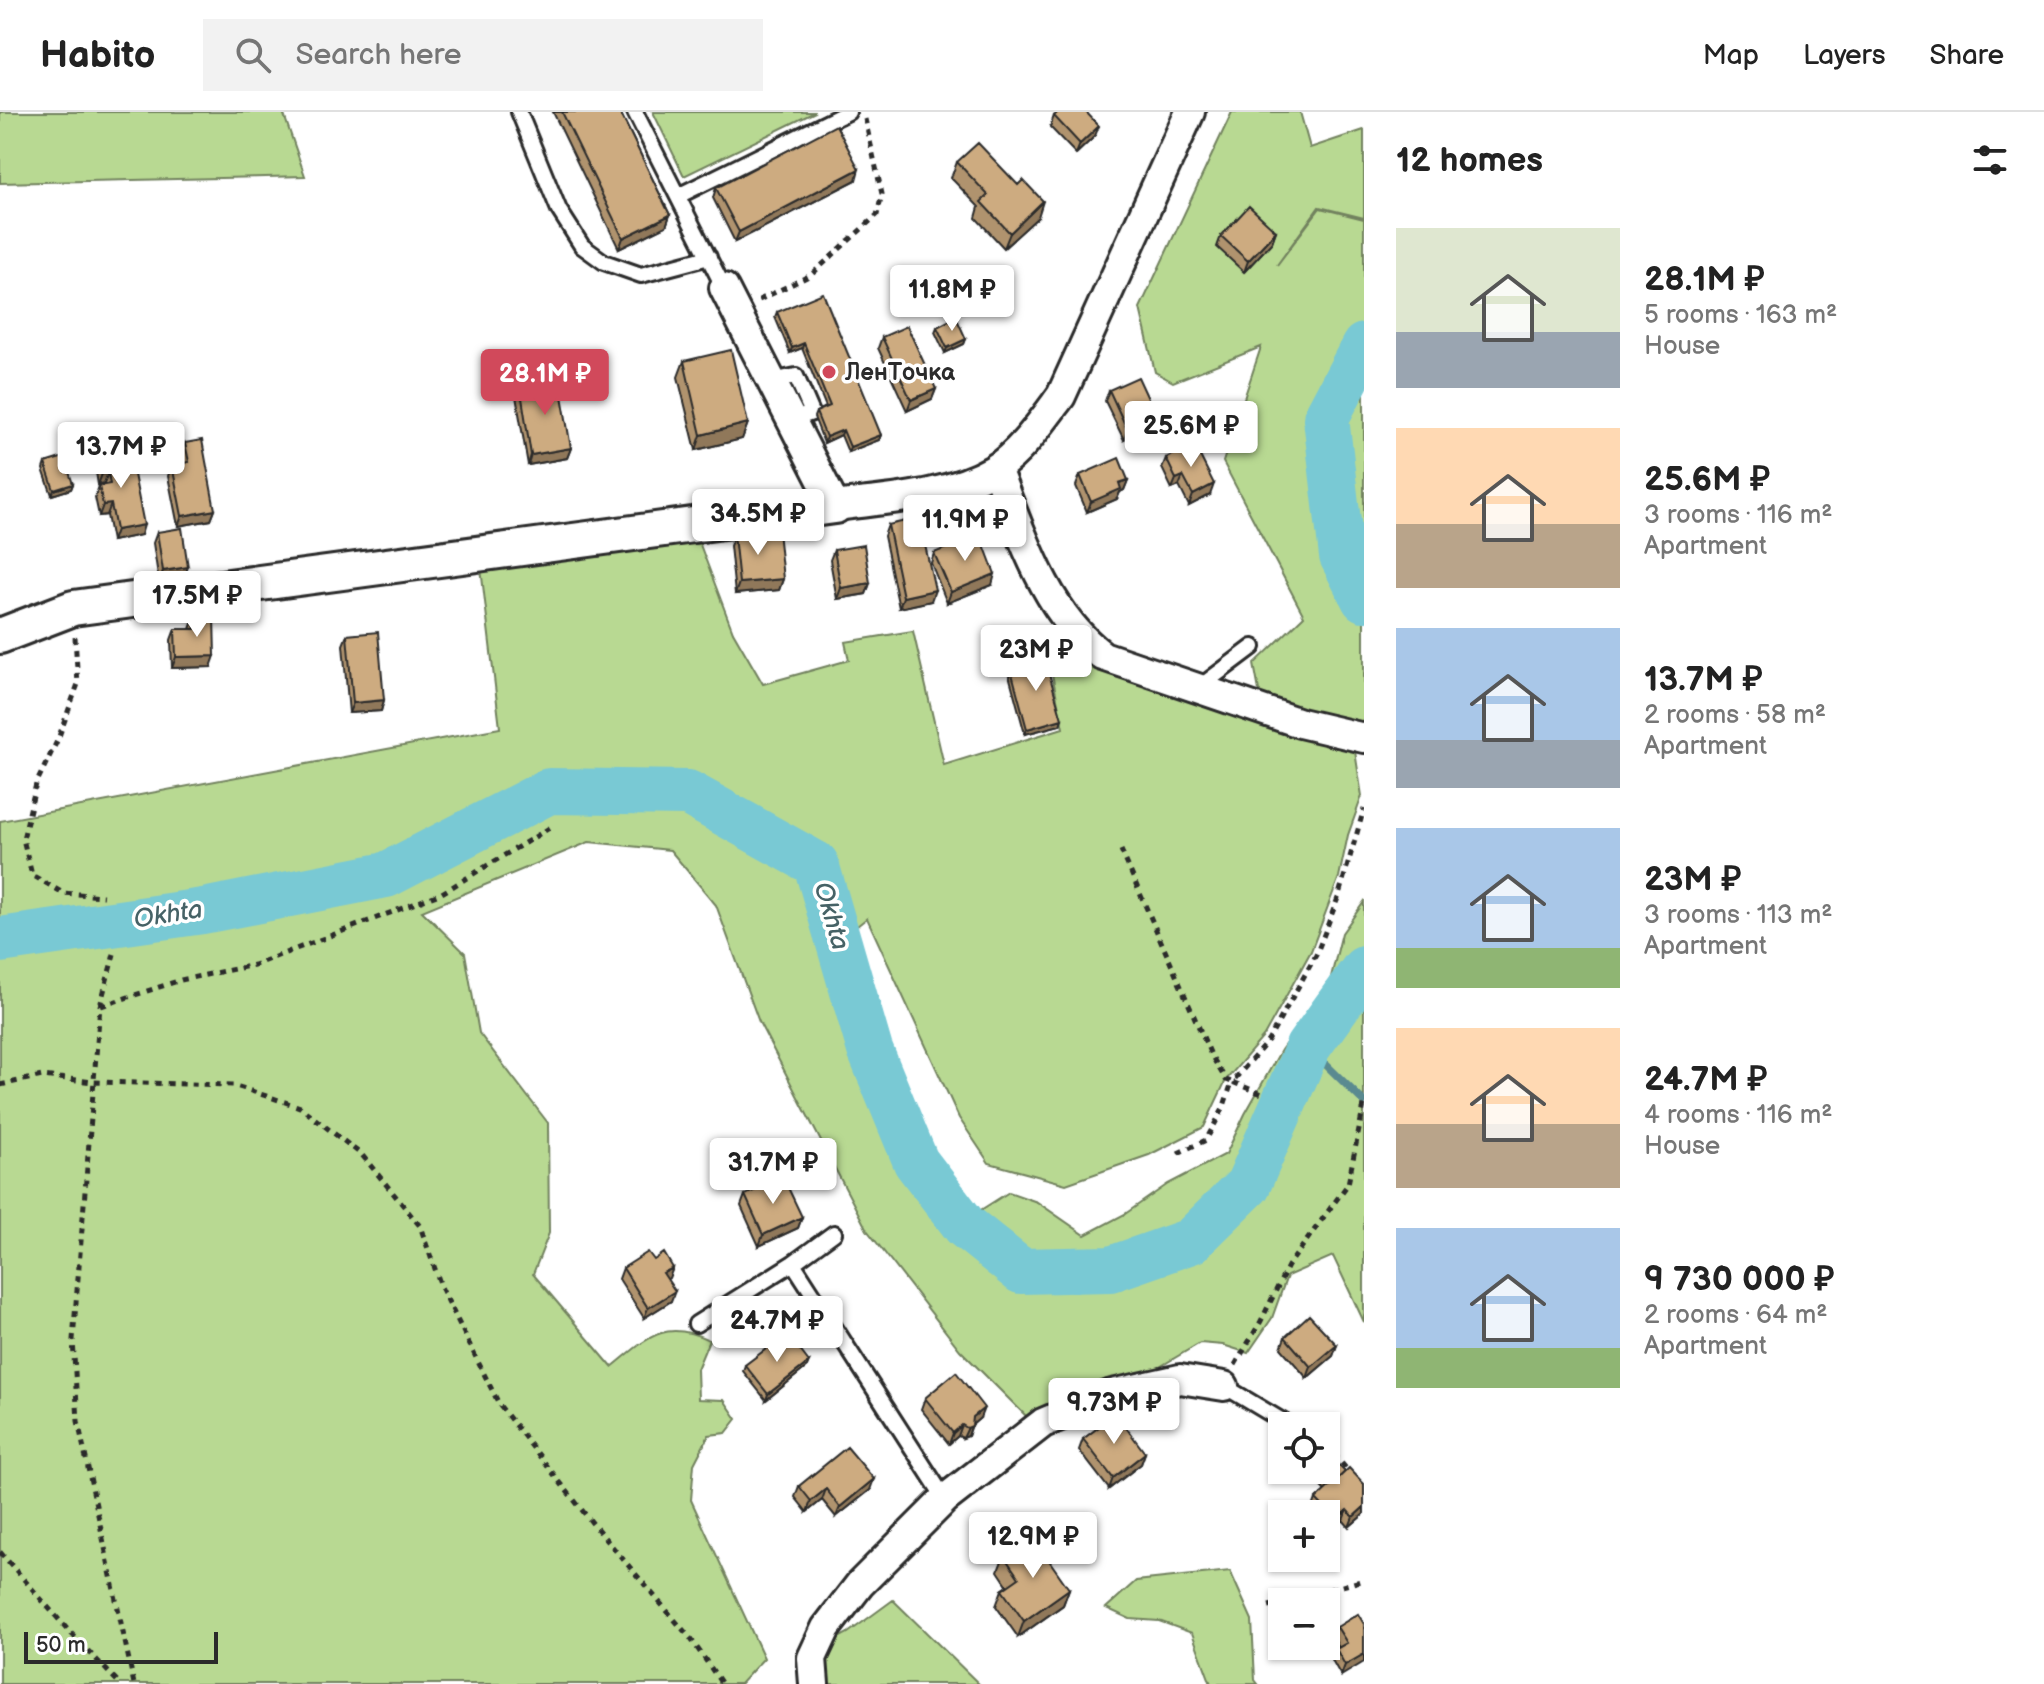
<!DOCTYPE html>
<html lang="en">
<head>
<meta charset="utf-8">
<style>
	:root { --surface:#fff; --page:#f2f2f2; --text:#222; --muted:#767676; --line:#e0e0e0; --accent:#d1495b }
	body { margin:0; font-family:"Balsamiq Sans",sans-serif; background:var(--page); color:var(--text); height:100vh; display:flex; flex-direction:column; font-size:30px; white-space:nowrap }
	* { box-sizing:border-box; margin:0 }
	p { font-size:26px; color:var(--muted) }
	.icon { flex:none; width:44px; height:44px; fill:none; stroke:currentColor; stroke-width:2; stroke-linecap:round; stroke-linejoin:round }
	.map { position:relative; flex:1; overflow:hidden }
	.side { display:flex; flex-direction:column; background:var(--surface); width:680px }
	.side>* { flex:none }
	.buttons { position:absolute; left:1268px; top:1300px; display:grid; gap:16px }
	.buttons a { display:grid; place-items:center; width:72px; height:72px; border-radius:0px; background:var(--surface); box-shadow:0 2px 6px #0004; font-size:40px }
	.scale { position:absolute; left:24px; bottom:20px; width:194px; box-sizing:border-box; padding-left:8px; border:4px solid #2b2b2b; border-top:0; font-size:22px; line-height:28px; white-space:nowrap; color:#2b2b2b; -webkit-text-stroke:6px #fff; paint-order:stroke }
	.price { position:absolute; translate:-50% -68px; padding:0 18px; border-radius:8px; background:#fff; color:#222; font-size:26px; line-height:52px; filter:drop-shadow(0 2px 4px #0008) }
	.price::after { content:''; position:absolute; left:50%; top:48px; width:24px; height:18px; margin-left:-12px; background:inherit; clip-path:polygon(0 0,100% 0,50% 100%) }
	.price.selected { background:var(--accent); color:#fff }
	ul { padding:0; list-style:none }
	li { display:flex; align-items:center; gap:24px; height:200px; padding:0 32px }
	li span { display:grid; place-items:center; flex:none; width:224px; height:160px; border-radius:0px; color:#555 }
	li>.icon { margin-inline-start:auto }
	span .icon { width:96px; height:96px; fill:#fffc; stroke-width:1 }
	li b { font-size:34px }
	h2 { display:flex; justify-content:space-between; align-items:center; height:96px; padding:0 32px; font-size:34px }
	header { display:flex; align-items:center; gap:48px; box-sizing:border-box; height:112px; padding:0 40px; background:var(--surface); border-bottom:2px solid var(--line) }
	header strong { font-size:38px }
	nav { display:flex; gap:44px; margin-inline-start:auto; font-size:28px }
	.search { width:560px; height:72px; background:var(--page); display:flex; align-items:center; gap:20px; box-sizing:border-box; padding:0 28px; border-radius:0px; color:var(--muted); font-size:30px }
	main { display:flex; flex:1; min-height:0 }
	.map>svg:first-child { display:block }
	.green { fill:#b8d992; stroke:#72825e; stroke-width:2 }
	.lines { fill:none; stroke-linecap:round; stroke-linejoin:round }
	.stream { stroke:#5a8a90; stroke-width:8 }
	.river { stroke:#79c9d4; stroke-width:46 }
	.service-casing { stroke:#2b2b2b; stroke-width:20 }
	.minor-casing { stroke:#2b2b2b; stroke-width:34 }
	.tertiary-casing { stroke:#2b2b2b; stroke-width:40 }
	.path { stroke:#2b2b2b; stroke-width:5; stroke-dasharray:6 6; stroke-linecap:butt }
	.service { stroke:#fff; stroke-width:14 }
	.minor { stroke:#fff; stroke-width:28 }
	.tertiary { stroke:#fff; stroke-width:34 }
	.wall { fill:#b0936e; stroke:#2b2b2b; stroke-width:2 }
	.shaded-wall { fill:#90785a; stroke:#2b2b2b; stroke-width:2 }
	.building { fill:#cdab80; stroke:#2b2b2b; stroke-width:2 }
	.poi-dot { fill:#d1495b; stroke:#fff; stroke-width:3 }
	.labels { text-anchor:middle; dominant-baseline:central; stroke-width:7; stroke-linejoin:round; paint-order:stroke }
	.poi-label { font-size:24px; font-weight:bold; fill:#2b2b2b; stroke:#fff; text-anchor:start }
	.water-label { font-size:26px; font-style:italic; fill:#466266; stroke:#fff }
</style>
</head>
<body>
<header>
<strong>Habito</strong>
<div class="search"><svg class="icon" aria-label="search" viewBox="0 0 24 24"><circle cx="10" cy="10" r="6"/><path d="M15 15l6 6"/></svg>Search here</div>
<nav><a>Map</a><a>Layers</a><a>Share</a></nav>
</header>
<main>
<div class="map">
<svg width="1364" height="1572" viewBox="0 0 1364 1572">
	<rect width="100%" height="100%" fill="#fff"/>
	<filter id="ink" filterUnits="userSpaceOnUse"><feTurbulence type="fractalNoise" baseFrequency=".0125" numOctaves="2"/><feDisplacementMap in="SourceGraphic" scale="16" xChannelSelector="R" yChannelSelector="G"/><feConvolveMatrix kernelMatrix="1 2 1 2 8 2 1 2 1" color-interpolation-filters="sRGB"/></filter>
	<g filter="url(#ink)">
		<path class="green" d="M 0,0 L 283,0 L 305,64 L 0,71 Z
			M 653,0 L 815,0 L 684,64 Z
			M 1232,0 L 1300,0 L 1310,36 L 1364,18 L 1364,106 L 1319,95 L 1277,153 L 1320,96 L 1364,107 L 1364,615 L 1260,584 L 1254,552 L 1304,504 L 1223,350 L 1261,235 L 1173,270 L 1155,260 L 1140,196 Z
			M 699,430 L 733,520 L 763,572 L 849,548 L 845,530 L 913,519 L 944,653 L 1063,616 L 1049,547 L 1088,541 L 1111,563 L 1354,633 L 1362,684 L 1348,723 L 1339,765 L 1311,839 L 1264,924 L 1226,968 L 1204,1015 L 1149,1043 L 1066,1072 L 989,1051 L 959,1006 L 867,806 L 821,843 L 838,837 L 867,940 L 913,1053 L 979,1099 L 1009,1080 L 1037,1090 L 1085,1123 L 1125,1102 L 1168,1072 L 1226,1042 L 1245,1002 L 1281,938 L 1330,869 L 1342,821 L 1364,790 L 1364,1210 L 1333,1144 L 1287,1164 L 1272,1206 L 1248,1241 L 1223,1233 L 1200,1231 L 1045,1323 L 960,1238 L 867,1118 L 759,910 L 716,793 L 670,738 L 589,730 L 422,799 L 465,841 L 479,921 L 548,1011 L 549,1121 L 533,1162 L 612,1255 C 647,1227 663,1206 709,1228 L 697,1257 L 698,1287 L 724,1288 L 737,1307 L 726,1321 L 709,1323 L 694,1352 L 691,1388 L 764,1546 L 740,1572 L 0,1572 L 0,709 L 500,616 L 481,456 Z
			M 1230,1459 L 1252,1508 L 1255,1568 L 1258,1572 L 1211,1572 L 1192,1521 L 1159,1509 L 1130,1507 L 1106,1496 L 1136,1469 Z
			M 893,1488 L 979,1572 L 830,1572 L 818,1537 L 848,1521 Z"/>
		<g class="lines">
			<path class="stream" d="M 1308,935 L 1364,990"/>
			<path class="river" d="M 1364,234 L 1326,306 L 1342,444 L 1364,487
				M 0,828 L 203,799 L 386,763 L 549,679 L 688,681 L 816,752 L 870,938 L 916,1050 L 965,1114 L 1021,1159 L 1111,1157 L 1191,1129 L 1248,1073 L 1308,935 L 1364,857"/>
			<g class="service-casing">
				<path id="service" d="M 519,0 L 559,98 L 582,134 L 604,150 L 641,163 L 709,145
					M 635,0 L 724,176
					M 678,84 L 848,0
					M 771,269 L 796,264 L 812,301 L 792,308
					M 1197,577 L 1253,535
					M 793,1151 L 945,1387
					M 696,1212 L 793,1151 L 834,1121
					M 1224,1274 L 1291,1314"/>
			</g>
			<g class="minor-casing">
				<path id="minor" d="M 724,176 L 835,394 C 887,387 947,385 993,358 C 1019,343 1043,308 1061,284 L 1190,0
					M 996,357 C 1022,423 1045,500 1103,544 L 1300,611 L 1364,626
					M 814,1572 L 812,1546 L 826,1516 L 860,1472 L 945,1387 L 1043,1311 L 1112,1282 L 1180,1267 L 1224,1274"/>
			</g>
			<g class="tertiary-casing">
				<path id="tertiary" d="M 0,524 L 73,496 L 835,394"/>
			</g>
			<path class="path" d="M 759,188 L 811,163 L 877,103 L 882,82 L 865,7
				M 75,525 L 78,572 L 58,627 L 36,672 L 23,727 L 32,763 L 63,781 L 103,784
				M 1121,738 L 1211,943 L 1226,968 L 1232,970 L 1268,929 L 1316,843 L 1338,786 L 1364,697
				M 114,842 L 100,894 L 73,1228 L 78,1309 L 134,1572
				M 101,894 L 181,868 L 254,853 L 442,781 L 551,715
				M 0,973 L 42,964 L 94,970 L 233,973 L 300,995 L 362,1043 L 420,1114 L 442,1177 L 500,1294 L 593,1412 L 691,1527 L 722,1572
				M 1178,1041 L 1206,1028 L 1223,997 L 1232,970 L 1262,982
				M 1235,1253 L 1261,1209 L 1288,1154 L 1348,1072 L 1364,993
				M 1326,1333 L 1350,1361
				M 0,1440 L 68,1518 L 120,1572
				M 1284,1490 L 1364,1468
				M 1269,1494 L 1282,1491"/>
			<use href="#service" class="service"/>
			<use href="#minor" class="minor"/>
			<use href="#tertiary" class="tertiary"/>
		</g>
		<path class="wall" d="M 553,0 L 620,0 L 670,103 L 666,114 L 619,137 Z
			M 1054,4 L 1095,24 L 1076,42 L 1050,15 Z
			M 957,50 L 1038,105 L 1004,136 L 976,106 L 979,95 L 951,66 Z
			M 856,68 L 735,130 L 713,86 L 716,76 Z
			M 1276,119 L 1272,130 L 1244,160 L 1217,135 L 1221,124 Z
			M 777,200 L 881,323 L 879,328 L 848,340 L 841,323 L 824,331 L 814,305 L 816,300 L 826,295 L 802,236 L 790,241 L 775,205 Z
			M 937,215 L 966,227 L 964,232 L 945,241 L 935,220 Z
			M 882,225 L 936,277 L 932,287 L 907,299 L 878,236 Z
			M 684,249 L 748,311 L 742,327 L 696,338 L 678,265 Z
			M 520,273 L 571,336 L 567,346 L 528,353 L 516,284 Z
			M 1109,278 L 1156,304 L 1152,314 L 1124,328 L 1105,289 Z
			M 185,331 L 215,398 L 211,408 L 178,414 L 168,364 L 172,353 L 183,351 L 181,342 Z
			M 105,342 L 141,423 L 112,429 L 107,403 L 99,404 L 95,385 L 99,374 L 104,373 L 104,371 L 98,373 L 96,360 L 100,349 L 102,349 Z
			M 1166,346 L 1210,383 L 1189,394 L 1179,374 L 1172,377 L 1162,356 Z
			M 45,351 L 73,372 L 71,377 L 52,383 L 43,357 Z
			M 1080,363 L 1128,368 L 1124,378 L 1120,380 L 1117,387 L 1087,400 L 1076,374 Z
			M 888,413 L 931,489 L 899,496 L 884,424 Z
			M 157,420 L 184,466 L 159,470 L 153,431 Z
			M 734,423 L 783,467 L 779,478 L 735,482 L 730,434 Z
			M 834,438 L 870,471 L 866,482 L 837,487 L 830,448 Z
			M 934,441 L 992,473 L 947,491 L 931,451 Z
			M 194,506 L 211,555 L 172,556 L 171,528 L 175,517 L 190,517 Z
			M 347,523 L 384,588 L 381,599 L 349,601 L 343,533 Z
			M 1010,554 L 1060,613 L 1025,622 L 1008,559 Z
			M 745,1083 L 802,1105 L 798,1116 L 759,1134 L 741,1094 Z
			M 654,1148 L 673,1156 L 667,1167 L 671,1189 L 644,1206 L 619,1167 L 623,1156 Z
			M 1285,1225 L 1337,1233 L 1333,1244 L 1307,1266 L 1281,1236 Z
			M 809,1250 L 807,1255 L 766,1288 L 743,1259 L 745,1253 Z
			M 925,1286 L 980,1306 L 972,1313 L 968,1324 L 963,1326 L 958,1324 L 949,1332 L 921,1297 Z
			M 1083,1327 L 1145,1341 L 1141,1352 L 1109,1377 L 1079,1338 Z
			M 1309,1358 L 1345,1360 L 1364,1372 L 1364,1402 L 1349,1415 L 1343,1408 L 1332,1419 L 1326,1412 L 1326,1402 L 1316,1402 L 1312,1398 L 1316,1387 L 1325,1379 L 1308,1361 Z
			M 799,1374 L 870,1378 L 836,1405 L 822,1388 L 807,1400 L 795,1385 Z
			M 1004,1444 L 1069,1477 L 1063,1493 L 1018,1525 L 996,1494 L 1002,1478 L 1008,1474 L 998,1459 Z
			M 1364,1512 L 1341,1564 L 1332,1548 L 1336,1537 L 1339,1536 L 1333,1525 L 1337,1515 Z"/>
		<path class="shaded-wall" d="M 1099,14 L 1095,24 L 1076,42 L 1080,32 Z
			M 859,57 L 856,68 L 735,130 L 739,120 Z
			M 1043,89 L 1038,105 L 1004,136 L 1010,121 Z
			M 670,103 L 666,114 L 619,137 L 623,126 Z
			M 1276,119 L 1272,130 L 1244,160 L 1248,149 Z
			M 966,227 L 964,232 L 945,241 L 947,236 Z
			M 804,231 L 802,236 L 790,241 L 792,236 Z
			M 936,277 L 932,287 L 907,299 L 911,288 Z
			M 1156,304 L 1152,314 L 1124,328 L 1127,317 Z
			M 748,311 L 742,327 L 696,338 L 701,323 Z
			M 843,318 L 841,323 L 824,331 L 826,325 Z
			M 881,323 L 879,328 L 848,340 L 850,335 Z
			M 571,336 L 567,346 L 528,353 L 531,343 Z
			M 108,361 L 104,371 L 98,373 L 102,362 Z
			M 1183,364 L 1179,374 L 1172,377 L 1176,367 Z
			M 1128,368 L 1124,378 L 1120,380 L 1117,387 L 1087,400 L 1091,390 L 1119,371 Z
			M 73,372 L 71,377 L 52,383 L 54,378 Z
			M 1214,372 L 1210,383 L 1189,394 L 1193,383 Z
			M 111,392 L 107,403 L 99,404 L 103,393 Z
			M 215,398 L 211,408 L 178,414 L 182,404 Z
			M 144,413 L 141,423 L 112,429 L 116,418 Z
			M 188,455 L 184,466 L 159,470 L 163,459 Z
			M 995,462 L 992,473 L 947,491 L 951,480 Z
			M 783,467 L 779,478 L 735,482 L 739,471 Z
			M 870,471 L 866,482 L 837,487 L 841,476 Z
			M 935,478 L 931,489 L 899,496 L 903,485 Z
			M 215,544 L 211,555 L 172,556 L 176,545 Z
			M 384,588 L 381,599 L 349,601 L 353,591 Z
			M 1062,607 L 1060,613 L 1025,622 L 1027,617 Z
			M 802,1105 L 798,1116 L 759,1134 L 763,1123 Z
			M 673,1156 L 669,1166 L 659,1172 L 663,1161 Z
			M 675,1179 L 671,1189 L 644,1206 L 648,1196 Z
			M 1337,1233 L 1333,1244 L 1307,1266 L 1311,1255 Z
			M 809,1250 L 807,1255 L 766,1288 L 768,1282 Z
			M 984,1296 L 980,1306 L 971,1314 L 968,1324 L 963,1326 L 973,1305 Z
			M 962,1313 L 958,1324 L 949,1332 L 953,1321 Z
			M 1145,1341 L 1141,1352 L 1109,1377 L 1113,1366 Z
			M 874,1367 L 870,1378 L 836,1405 L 840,1395 Z
			M 826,1377 L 822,1388 L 807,1400 L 811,1389 Z
			M 1364,1395 L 1364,1402 L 1349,1415 L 1353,1405 Z
			M 1347,1398 L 1343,1408 L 1332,1419 L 1336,1408 Z
			M 1069,1477 L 1063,1493 L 1018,1525 L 1024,1509 Z
			M 1364,1542 L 1364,1550 L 1341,1564 L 1345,1553 Z"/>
		<path class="building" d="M 562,0 L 620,0 L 670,103 L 623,126 Z
			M 1058,0 L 1086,0 L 1099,14 L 1080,32 L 1054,4 Z
			M 836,13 L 859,57 L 739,120 L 716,76 Z
			M 978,31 L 1018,73 L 1023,68 L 1043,89 L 1010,121 L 981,90 L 988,83 L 957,50 Z
			M 1249,94 L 1276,119 L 1248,149 L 1221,124 Z
			M 823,181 L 881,323 L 850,335 L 843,318 L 826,325 L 816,300 L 830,294 L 804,231 L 792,236 L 777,200 Z
			M 956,205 L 966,227 L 947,236 L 937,215 Z
			M 907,214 L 936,277 L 911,288 L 882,225 Z
			M 731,238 L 748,311 L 701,323 L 684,249 Z
			M 1138,265 L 1156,304 L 1127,317 L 1109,278 Z
			M 559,266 L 571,336 L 531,343 L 520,273 Z
			M 202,328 L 215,398 L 182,404 L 172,353 L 189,350 L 185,331 Z
			M 1194,332 L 1214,372 L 1193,383 L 1183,364 L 1176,367 L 1166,346 Z
			M 129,337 L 144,413 L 116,418 L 111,392 L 103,393 L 99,374 L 110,372 L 108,361 L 102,362 L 100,349 L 106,348 L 105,342 Z
			M 64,345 L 73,372 L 54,378 L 45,351 Z
			M 1119,346 L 1128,368 L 1119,371 L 1121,377 L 1091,390 L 1080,363 Z
			M 919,406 L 935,478 L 903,485 L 888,413 Z
			M 182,416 L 188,455 L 163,459 L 157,420 Z
			M 778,419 L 783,467 L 739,471 L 734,423 Z
			M 980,422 L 995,462 L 951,480 L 934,441 Z
			M 864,433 L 870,471 L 841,476 L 834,438 Z
			M 214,505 L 215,544 L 176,545 L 175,517 L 195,517 L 194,506 Z
			M 378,520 L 384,588 L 353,591 L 347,523 Z
			M 1044,544 L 1062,607 L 1027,617 L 1010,554 Z
			M 783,1065 L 802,1105 L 763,1123 L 745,1083 Z
			M 648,1140 L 654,1148 L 664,1141 L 673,1156 L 663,1161 L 675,1179 L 648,1196 L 623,1156 Z
			M 1309,1203 L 1337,1233 L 1311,1255 L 1285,1225 Z
			M 787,1221 L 809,1250 L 768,1282 L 745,1253 Z
			M 956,1260 L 984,1296 L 973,1305 L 972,1314 L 967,1316 L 962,1313 L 953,1321 L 925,1286 Z
			M 1116,1302 L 1145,1341 L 1113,1366 L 1083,1327 Z
			M 847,1335 L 874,1367 L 840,1395 L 826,1377 L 811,1389 L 799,1374 Z
			M 1326,1340 L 1345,1360 L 1329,1375 L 1312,1358 L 1326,1358 Z
			M 1349,1356 L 1364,1372 L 1364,1395 L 1353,1405 L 1347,1398 L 1336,1408 L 1316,1387 Z
			M 1032,1424 L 1069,1477 L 1024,1509 L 1002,1478 L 1019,1466 L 1004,1444 Z
			M 1358,1502 L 1364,1512 L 1364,1542 L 1345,1553 L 1336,1537 L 1347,1531 L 1337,1515 Z"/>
	</g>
	<circle class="poi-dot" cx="829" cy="260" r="8"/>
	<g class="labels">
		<g class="poi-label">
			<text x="845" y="260">ЛенТочка</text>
		</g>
		<g class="water-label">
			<text transform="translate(168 803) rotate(-9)">Okhta</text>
			<text transform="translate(831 804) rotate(74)">Okhta</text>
		</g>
	</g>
</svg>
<div class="buttons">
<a><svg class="icon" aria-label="locate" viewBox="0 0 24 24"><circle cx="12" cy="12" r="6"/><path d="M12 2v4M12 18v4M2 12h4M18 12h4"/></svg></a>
<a>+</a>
<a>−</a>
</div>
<div class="scale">50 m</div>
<b class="price" style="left:952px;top:221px">11.8M ₽</b>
<b class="price selected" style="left:545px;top:305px">28.1M ₽</b>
<b class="price" style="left:1191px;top:357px">25.6M ₽</b>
<b class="price" style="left:121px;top:378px">13.7M ₽</b>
<b class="price" style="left:758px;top:445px">34.5M ₽</b>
<b class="price" style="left:965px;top:451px">11.9M ₽</b>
<b class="price" style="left:197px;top:527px">17.5M ₽</b>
<b class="price" style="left:1036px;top:581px">23M ₽</b>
<b class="price" style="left:773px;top:1094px">31.7M ₽</b>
<b class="price" style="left:777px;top:1252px">24.7M ₽</b>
<b class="price" style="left:1114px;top:1334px">9.73M ₽</b>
<b class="price" style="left:1033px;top:1468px">12.9M ₽</b>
</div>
<section class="side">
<h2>12 homes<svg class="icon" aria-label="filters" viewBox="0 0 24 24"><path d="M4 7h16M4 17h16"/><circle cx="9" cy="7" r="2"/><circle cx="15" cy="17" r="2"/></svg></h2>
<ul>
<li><span style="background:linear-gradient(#dfe7d0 65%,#9aa5b1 0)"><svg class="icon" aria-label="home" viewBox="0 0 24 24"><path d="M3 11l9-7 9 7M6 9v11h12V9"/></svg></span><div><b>28.1M ₽</b><p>5 rooms · 163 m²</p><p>House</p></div></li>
<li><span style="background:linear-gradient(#ffd9b3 60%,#b9a48a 0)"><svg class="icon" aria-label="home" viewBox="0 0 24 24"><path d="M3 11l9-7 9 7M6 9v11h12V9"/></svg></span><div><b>25.6M ₽</b><p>3 rooms · 116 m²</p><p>Apartment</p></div></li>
<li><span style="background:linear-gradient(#a9c7e8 70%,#9aa5b1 0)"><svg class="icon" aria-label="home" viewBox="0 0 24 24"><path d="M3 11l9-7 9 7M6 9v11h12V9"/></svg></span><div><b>13.7M ₽</b><p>2 rooms · 58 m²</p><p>Apartment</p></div></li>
<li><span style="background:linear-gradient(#a9c7e8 75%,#8fb573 0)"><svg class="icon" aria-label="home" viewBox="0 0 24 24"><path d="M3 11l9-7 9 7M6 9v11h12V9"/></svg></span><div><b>23M ₽</b><p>3 rooms · 113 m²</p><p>Apartment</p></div></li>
<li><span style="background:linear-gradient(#ffd9b3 60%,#b9a48a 0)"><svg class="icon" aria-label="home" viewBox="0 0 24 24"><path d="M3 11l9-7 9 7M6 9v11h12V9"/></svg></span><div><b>24.7M ₽</b><p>4 rooms · 116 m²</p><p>House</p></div></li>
<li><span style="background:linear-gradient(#a9c7e8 75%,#8fb573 0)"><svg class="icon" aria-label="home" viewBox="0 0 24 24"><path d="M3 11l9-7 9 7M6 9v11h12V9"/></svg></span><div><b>9 730 000 ₽</b><p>2 rooms · 64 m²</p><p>Apartment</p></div></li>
</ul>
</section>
</main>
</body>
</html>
